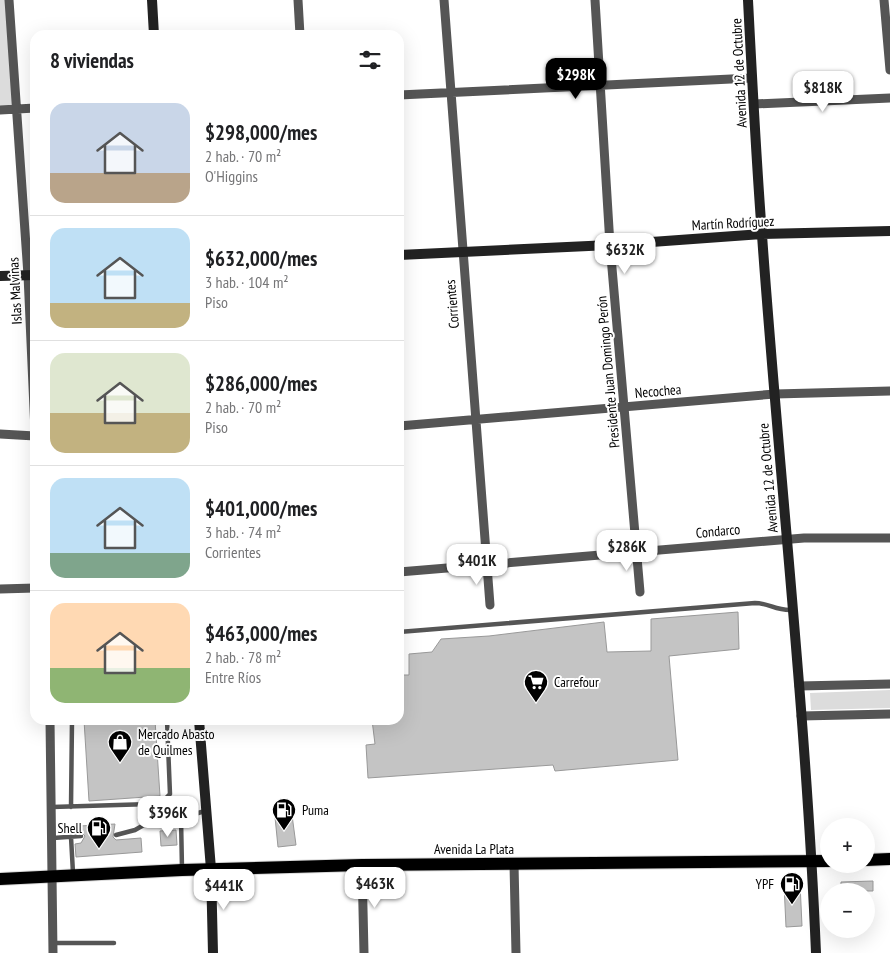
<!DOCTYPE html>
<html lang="es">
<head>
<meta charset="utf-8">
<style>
	:root { --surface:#fff; --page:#f6f6f6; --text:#202124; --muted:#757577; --line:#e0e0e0; --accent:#000 }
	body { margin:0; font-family:"PT Sans Narrow",sans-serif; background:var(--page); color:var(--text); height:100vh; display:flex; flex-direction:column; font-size:19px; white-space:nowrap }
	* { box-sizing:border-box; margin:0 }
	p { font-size:16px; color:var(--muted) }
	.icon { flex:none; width:28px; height:28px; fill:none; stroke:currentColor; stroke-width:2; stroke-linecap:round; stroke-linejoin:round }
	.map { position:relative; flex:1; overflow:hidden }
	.panel { position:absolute; left:30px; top:30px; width:374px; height:695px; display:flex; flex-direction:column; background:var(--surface); border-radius:15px; box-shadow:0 5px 20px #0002 }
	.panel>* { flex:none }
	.buttons { position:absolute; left:820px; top:818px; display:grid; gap:10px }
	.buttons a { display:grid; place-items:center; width:55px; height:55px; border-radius:50%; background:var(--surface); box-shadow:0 5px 20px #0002; font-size:25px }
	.price { position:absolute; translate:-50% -42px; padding:0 11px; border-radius:10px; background:#fff; color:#222; font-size:16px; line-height:32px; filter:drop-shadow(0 1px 2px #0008) }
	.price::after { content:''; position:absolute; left:50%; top:30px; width:15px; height:11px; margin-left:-8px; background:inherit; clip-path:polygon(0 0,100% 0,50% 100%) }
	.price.on { background:var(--accent); color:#fff }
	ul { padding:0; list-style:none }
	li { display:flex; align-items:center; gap:15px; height:125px; padding:0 20px }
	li+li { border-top:1px solid var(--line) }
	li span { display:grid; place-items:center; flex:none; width:140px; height:100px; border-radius:15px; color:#555 }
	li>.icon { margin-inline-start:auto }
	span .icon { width:60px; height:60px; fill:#fffc; stroke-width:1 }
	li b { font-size:21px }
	h2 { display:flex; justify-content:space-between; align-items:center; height:60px; padding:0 20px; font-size:21px }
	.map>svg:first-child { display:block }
	.green { fill:#dcdcdc }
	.building { fill:#c4c4c4; stroke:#999 }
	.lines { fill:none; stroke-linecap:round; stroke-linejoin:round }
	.primary-casing { stroke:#dbdbdb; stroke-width:14 }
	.lane { stroke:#555; stroke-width:4.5 }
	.street { stroke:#555; stroke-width:9 }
	.secondary { stroke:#222; stroke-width:10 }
	.primary { stroke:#000; stroke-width:12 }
	.labels { text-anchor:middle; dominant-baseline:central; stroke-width:4; stroke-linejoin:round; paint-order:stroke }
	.street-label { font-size:14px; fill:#000; stroke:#fff }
	.poi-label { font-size:14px; fill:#000; stroke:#fff; text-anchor:start }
</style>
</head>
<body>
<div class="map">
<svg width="890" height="953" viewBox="0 0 890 953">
	<rect width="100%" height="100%" fill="#fff"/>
	<path class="green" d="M 0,0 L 9,0 L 16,109 L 0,110 Z
		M 890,690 L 890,708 L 811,710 L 810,693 Z"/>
	<path class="building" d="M 738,612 L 739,649 L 669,656 L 678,760 L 555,771 L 553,765 L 368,778 L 366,745 L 375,744 L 372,720 L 399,720 L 399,675 L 409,675 L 409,654 L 432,652 L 441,639 L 489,636 L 604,622 L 607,652 L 651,651 L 651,619 Z
		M 84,720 L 155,720 L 160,796 L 89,801 Z
		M 292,815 L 296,845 L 278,847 L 275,817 Z
		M 115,824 L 113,837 L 116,840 L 141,838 L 142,852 L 76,857 L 75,844 L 81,843 L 85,836 L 81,832 L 80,826 Z
		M 176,830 L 177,845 L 161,846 L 160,831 Z
		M 873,881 L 873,891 L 841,891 L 841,882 Z
		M 800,883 L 802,926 L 786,927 L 784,884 Z"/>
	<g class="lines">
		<g class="primary-casing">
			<path id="primary" d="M 866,860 L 890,859
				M 0,879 L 182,870 L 362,865 L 829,861"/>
		</g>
		<path class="lane" d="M 399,632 L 755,603 C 769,603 776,611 792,610
			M 52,807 L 151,804 L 162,802 L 170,794 L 167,720
			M 71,807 L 72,720
			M 116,835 L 135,830 L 156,818 L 181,818
			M 71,837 L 73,873
			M 53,838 L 81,836
			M 182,869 L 181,818 L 205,811
			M 53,943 L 114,943"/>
		<path class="street" d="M 9,0 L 28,275 L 35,431
			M 298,0 L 300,35
			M 444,0 L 490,605
			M 595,0 L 610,245 L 640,592
			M 884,0 L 890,70
			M 399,95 L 752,78
			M 754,104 L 890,98
			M 0,110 L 35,108
			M 399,426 L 775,394 L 890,391
			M 0,434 L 35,436
			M 399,572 L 804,538 L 890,538
			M 0,589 L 35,588
			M 799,686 L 890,684
			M 801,716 L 890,714
			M 50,720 L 53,953
			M 514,864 L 516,953
			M 362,865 L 364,953"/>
		<path class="secondary" d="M 152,0 L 154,35
			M 748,0 C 752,78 756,157 762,235 C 779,474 806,713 816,953
			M 399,255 L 610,245 L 762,234 L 890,231
			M 0,276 L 35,275
			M 199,720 L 211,869 L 213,953"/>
		<use href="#primary" class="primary"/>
	</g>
	<defs>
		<g id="supermarket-pin" transform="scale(1.25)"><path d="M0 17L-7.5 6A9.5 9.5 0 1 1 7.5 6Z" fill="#000" stroke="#fff"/><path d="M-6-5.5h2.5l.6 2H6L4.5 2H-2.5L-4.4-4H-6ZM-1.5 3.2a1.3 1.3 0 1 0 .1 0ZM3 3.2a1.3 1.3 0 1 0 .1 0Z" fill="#fff"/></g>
		<g id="shop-pin" transform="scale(1.25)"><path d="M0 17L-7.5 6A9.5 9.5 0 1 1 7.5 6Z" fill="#000" stroke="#fff"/><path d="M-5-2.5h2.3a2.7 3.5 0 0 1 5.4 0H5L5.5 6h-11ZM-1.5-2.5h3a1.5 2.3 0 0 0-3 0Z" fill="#fff"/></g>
		<g id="fuel-pin" transform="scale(1.25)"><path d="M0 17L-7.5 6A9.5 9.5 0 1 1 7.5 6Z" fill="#000" stroke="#fff"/><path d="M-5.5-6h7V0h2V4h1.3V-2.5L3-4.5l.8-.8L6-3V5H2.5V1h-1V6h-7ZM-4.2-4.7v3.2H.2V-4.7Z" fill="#fff"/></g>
	</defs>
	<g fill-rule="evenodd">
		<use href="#supermarket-pin" x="536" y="682"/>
		<use href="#shop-pin" x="120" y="742"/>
		<use href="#fuel-pin" x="284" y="810"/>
		<use href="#fuel-pin" x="99" y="828"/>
		<use href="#fuel-pin" x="792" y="884"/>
	</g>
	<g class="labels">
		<g class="street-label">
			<text transform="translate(739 73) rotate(-93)">Avenida 12 de Octubre</text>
			<text transform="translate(733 223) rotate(-3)">Martín Rodríguez</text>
			<text transform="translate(15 291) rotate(-93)">Islas Malvinas</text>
			<text transform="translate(452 304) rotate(-95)">Corrientes</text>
			<text transform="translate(608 372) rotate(-95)">Presidente Juan Domingo Perón</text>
			<text transform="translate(658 391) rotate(-5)">Necochea</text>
			<text transform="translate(768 478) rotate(-95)">Avenida 12 de Octubre</text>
			<text transform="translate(718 531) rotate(-5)">Condarco</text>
			<text x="474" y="849">Avenida La Plata</text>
		</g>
		<g class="poi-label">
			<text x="554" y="682">Carrefour</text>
			<text x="138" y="734">Mercado Abasto<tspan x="138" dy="16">de Quilmes</tspan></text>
			<text x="302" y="810">Puma</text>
			<text x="82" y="828" text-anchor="end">Shell</text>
			<text x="774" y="884" text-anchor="end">YPF</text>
		</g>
	</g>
</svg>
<div class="buttons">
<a>+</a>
<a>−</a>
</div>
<b class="price on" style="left:576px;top:100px">$298K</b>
<b class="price" style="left:823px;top:113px">$818K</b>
<b class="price" style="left:625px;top:275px">$632K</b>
<b class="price" style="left:627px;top:572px">$286K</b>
<b class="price" style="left:477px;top:586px">$401K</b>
<b class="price" style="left:168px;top:838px">$396K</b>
<b class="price" style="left:375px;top:909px">$463K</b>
<b class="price" style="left:224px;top:911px">$441K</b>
<section class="panel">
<h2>8 viviendas<svg class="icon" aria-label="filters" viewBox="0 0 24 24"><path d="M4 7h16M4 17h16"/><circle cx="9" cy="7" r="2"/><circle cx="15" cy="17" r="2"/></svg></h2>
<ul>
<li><span style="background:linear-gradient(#c9d6e8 70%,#b9a48a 0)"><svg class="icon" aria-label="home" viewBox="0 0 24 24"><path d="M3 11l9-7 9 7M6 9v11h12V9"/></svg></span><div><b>$298,000/mes</b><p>2 hab. · 70 m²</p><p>O'Higgins</p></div></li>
<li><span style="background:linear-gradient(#bfe0f5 75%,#c2b280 0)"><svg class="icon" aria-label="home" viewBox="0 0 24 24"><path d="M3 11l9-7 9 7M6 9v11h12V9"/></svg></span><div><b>$632,000/mes</b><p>3 hab. · 104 m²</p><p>Piso</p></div></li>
<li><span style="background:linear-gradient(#dfe7d0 60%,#c2b280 0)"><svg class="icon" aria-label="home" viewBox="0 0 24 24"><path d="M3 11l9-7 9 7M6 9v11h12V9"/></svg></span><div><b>$286,000/mes</b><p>2 hab. · 70 m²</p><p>Piso</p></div></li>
<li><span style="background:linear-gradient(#bfe0f5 75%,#7fa58c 0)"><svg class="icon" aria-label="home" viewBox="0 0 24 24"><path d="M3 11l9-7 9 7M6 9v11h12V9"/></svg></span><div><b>$401,000/mes</b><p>3 hab. · 74 m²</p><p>Corrientes</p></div></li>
<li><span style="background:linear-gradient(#ffd9b3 65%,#8fb573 0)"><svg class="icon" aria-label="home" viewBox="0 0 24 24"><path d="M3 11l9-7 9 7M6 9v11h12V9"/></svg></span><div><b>$463,000/mes</b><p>2 hab. · 78 m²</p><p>Entre Ríos</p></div></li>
</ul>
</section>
</div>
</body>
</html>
